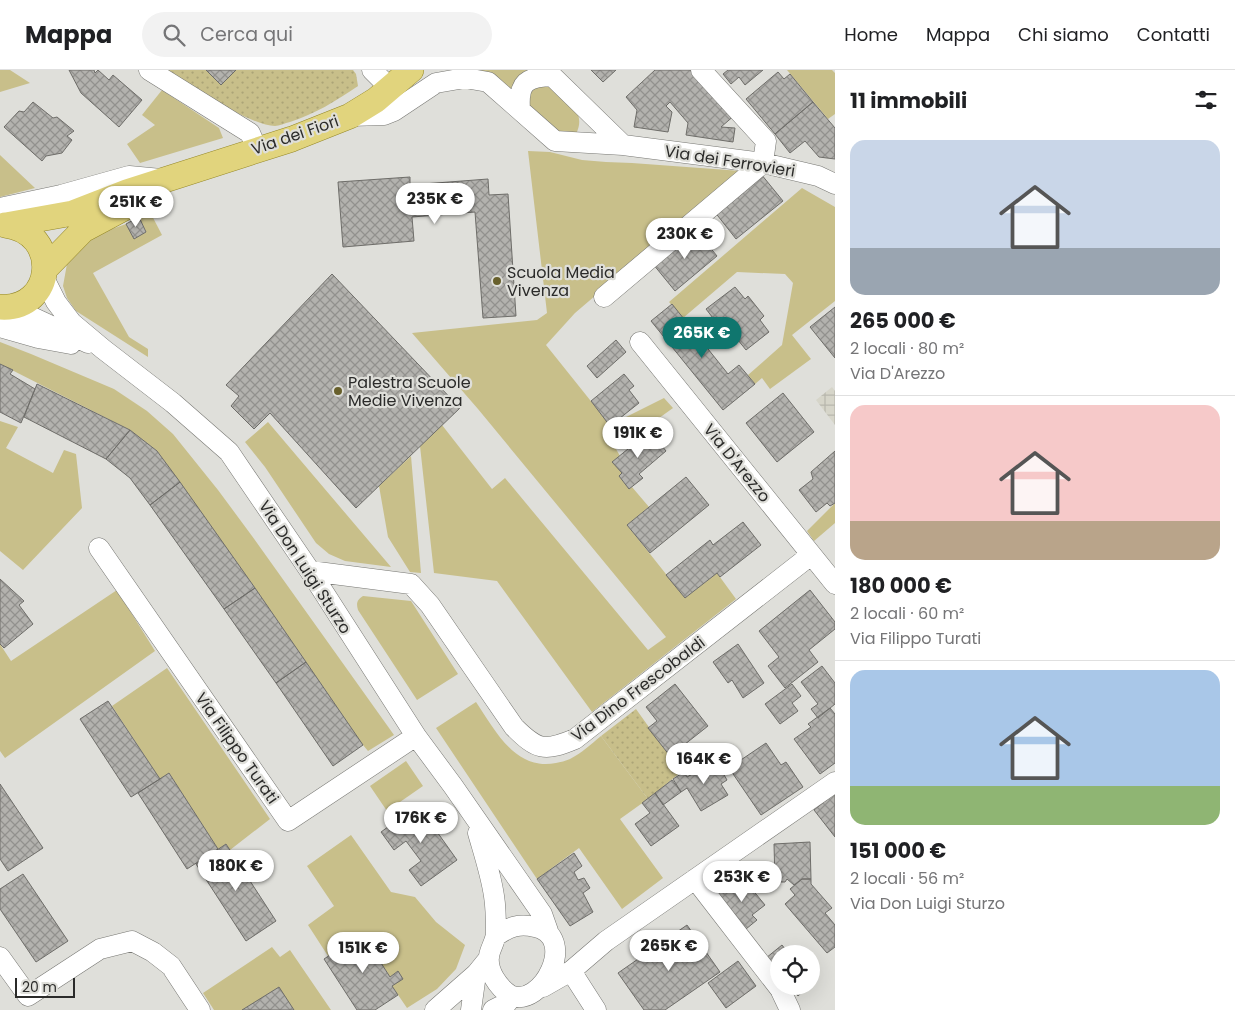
<!DOCTYPE html>
<html lang="it">
<head>
<meta charset="utf-8">
<style>
	:root { --surface:#fff; --page:#f2f2f2; --text:#202124; --muted:#757577; --line:#e0e0e0; --accent:#0f766e }
	body { margin:0; font-family:Poppins,sans-serif; background:var(--page); color:var(--text); height:100vh; display:flex; flex-direction:column; font-size:19px; white-space:nowrap }
	* { box-sizing:border-box; margin:0 }
	p { font-size:16px; color:var(--muted) }
	.icon { flex:none; width:28px; height:28px; fill:none; stroke:currentColor; stroke-width:2; stroke-linecap:round; stroke-linejoin:round }
	.map { position:relative; flex:1; overflow:hidden }
	.side { display:flex; flex-direction:column; background:var(--surface); width:400px }
	.side>* { flex:none }
	.controls { position:absolute; left:770px; top:875px; display:grid; gap:10px }
	.controls a { display:grid; place-items:center; width:50px; height:50px; border-radius:50%; background:var(--surface); box-shadow:0 5px 20px #0002; font-size:25px }
	.scale { position:absolute; left:15px; bottom:12px; width:60px; box-sizing:border-box; padding-left:5px; border:2px solid #2b2b2a; border-top:0; font-size:14px; line-height:18px; white-space:nowrap; color:#2b2b2a; -webkit-text-stroke:4px #dfdfda; paint-order:stroke }
	.price { position:absolute; translate:-50% -42px; padding:0 11px; border-radius:18px; background:#fff; color:#222; font-size:16px; line-height:32px; filter:drop-shadow(0 1px 2px #0008) }
	.price::after { content:''; position:absolute; left:50%; top:30px; width:15px; height:11px; margin-left:-8px; background:inherit; clip-path:polygon(0 0,100% 0,50% 100%) }
	.price.current { background:var(--accent); color:#fff }
	ul { padding:0; list-style:none }
	li { display:grid; align-content:center; gap:10px; height:265px; padding:0 15px }
	li+li { border-top:1px solid var(--line) }
	li span { display:grid; place-items:center; height:155px; border-radius:15px; color:#555 }
	li>.icon { margin-inline-start:auto }
	span .icon { width:90px; height:90px; fill:#fffc; stroke-width:1 }
	li b { font-size:21px }
	h2 { display:flex; justify-content:space-between; align-items:center; height:60px; padding:0 15px; font-size:21px }
	header { display:flex; align-items:center; gap:30px; box-sizing:border-box; height:70px; padding:0 25px; background:var(--surface); border-bottom:1px solid var(--line) }
	header strong { font-size:24px }
	nav { display:flex; gap:28px; margin-inline-start:auto; font-size:18px }
	.search { width:350px; height:45px; background:var(--page); display:flex; align-items:center; gap:12px; box-sizing:border-box; padding:0 18px; border-radius:28px; color:var(--muted); font-size:19px }
	main { display:flex; flex:1; min-height:0 }
	.map>svg:first-child { display:block }
	.industrial { fill:url(#industrial-grid) }
	.grass { fill:#c8bf8a }
	.garden { fill:url(#garden-dots) }
	.building { fill:url(#building-cross-hatch); stroke:#6e6d69 }
	.lines { fill:none; stroke-linecap:round; stroke-linejoin:round }
	.minor-casing { stroke:#777773; stroke-width:21 }
	.major-casing { stroke:#948727; stroke-width:26 }
	.minor { stroke:#fff; stroke-width:20 }
	.major { stroke:#e1d47d; stroke-width:25 }
	.poi-dot { fill:#68602c; stroke:#dfdfda; stroke-width:2 }
	.labels { text-anchor:middle; dominant-baseline:central; stroke-width:4.5; stroke-linejoin:round; paint-order:stroke }
	.street-label { font-size:16px; fill:#2b2b2a; stroke:#dfdfda }
	.poi-label { font-size:16px; fill:#2b2b2a; stroke:#dfdfda; text-anchor:start }
</style>
</head>
<body>
<header>
<strong>Mappa</strong>
<div class="search"><svg class="icon" aria-label="search" viewBox="0 0 24 24"><circle cx="10" cy="10" r="6"/><path d="M15 15l6 6"/></svg>Cerca qui</div>
<nav><a>Home</a><a>Mappa</a><a>Chi siamo</a><a>Contatti</a></nav>
</header>
<main>
<div class="map">
<svg width="835" height="940" viewBox="0 0 835 940">
	<defs>
		<pattern id="industrial-grid" width="8" height="8" patternUnits="userSpaceOnUse" patternTransform="scale(1.25)"><rect width="8" height="8" fill="#d6d5c9"/><path d="M0 4h8M4 0v8" fill="none" stroke="#b8b7ad"/></pattern>
		<pattern id="garden-dots" width="8" height="8" patternUnits="userSpaceOnUse" patternTransform="scale(1.25)"><rect width="8" height="8" fill="#c8bf8a"/><path d="M2 2h.1M6 6h.1" fill="none" stroke="#aca477" stroke-width="1.8" stroke-linecap="round"/></pattern>
		<pattern id="building-cross-hatch" width="8" height="8" patternUnits="userSpaceOnUse" patternTransform="scale(1.25)"><rect width="8" height="8" fill="#b3b2ae"/><path d="M0 0l8 8M0 8l8-8" fill="none" stroke="#92918e"/></pattern>
	</defs>
	<rect width="100%" height="100%" fill="#dfdfda"/>
	<path class="industrial" d="M 832,317 L 835,321 L 835,355 L 816,330 Z"/>
	<path class="grass" d="M 0,0 L 10,0 L 30,13 L 0,22 Z
		M 473,0 L 531,0 L 512,21 Z
		M 787,0 L 832,0 L 835,3 L 835,44 L 828,49 Z
		M 549,12 C 564,27 588,41 576,64 L 558,67 L 525,32 L 531,17 Z
		M 162,20 L 219,58 L 223,68 L 140,93 L 127,74 L 155,55 L 142,45 Z
		M 528,81 L 550,82 L 582,90 L 606,92 L 632,93 L 741,101 L 575,243 L 546,275 L 610,355 L 664,328 L 673,338 L 616,379 L 620,386 L 613,392 L 622,403 L 619,406 L 629,419 L 632,417 L 649,437 L 627,455 L 685,528 L 717,503 L 736,529 L 592,642 L 497,511 L 434,503 L 420,376 L 442,355 L 492,419 L 505,408 L 648,580 L 666,567 L 478,339 L 412,263 L 537,250 L 547,243 Z
		M 0,85 L 35,118 L 0,127 Z
		M 802,118 L 835,137 L 835,231 L 792,265 L 811,289 L 770,319 L 762,308 L 755,314 L 748,305 L 782,275 L 793,213 L 785,204 L 737,202 L 683,248 L 669,232 Z
		M 149,140 L 162,165 L 93,203 L 129,267 L 148,279 L 148,287 L 76,241 L 67,228 L 63,216 L 67,194 L 83,174 L 109,160 L 126,154 L 134,168 L 146,162 L 139,147 Z
		M 0,272 L 31,284 L 114,319 L 147,341 L 173,364 L 218,420 L 252,466 L 394,665 L 368,681 L 363,675 L 255,518 L 157,381 L 130,360 L 0,294 Z
		M 0,351 L 18,357 L 6,378 L 53,403 L 64,380 L 76,384 L 82,438 L 23,500 L 0,481 Z
		M 268,352 L 391,497 L 345,491 L 329,484 L 316,473 L 265,397 L 245,372 Z
		M 411,386 L 421,503 L 410,502 L 388,467 L 379,416 Z
		M 835,433 L 835,453 L 814,471 L 807,461 Z
		M 117,520 L 155,581 L 5,688 L 0,681 L 0,574 L 11,591 Z
		M 363,526 L 411,531 L 458,604 L 417,630 L 358,540 C 356,533 357,530 363,526 Z
		M 167,598 L 270,749 L 230,780 L 226,774 L 218,779 L 169,703 L 160,709 L 112,636 Z
		M 476,632 C 495,660 515,701 556,693 C 560,692 566,691 570,689 C 582,683 591,674 601,666 L 648,729 L 620,749 L 663,808 L 622,839 L 579,778 L 537,809 L 436,658 Z
		M 406,691 L 423,716 L 387,741 L 370,716 Z
		M 351,765 L 391,822 L 415,827 L 436,852 L 465,875 L 456,899 L 437,919 L 407,938 L 392,916 L 398,901 L 390,907 L 374,882 L 384,876 L 378,868 L 368,874 L 362,865 L 328,886 L 308,855 L 334,836 L 307,796 Z
		M 272,877 L 280,887 L 290,880 L 331,940 L 214,940 L 203,923 Z"/>
	<path class="garden" d="M 166,0 L 353,0 L 356,4 L 358,16 C 336,31 315,44 290,52 C 285,53 279,56 275,56 C 250,56 189,14 166,0 Z
		M 636,639 L 681,702 L 648,729 L 601,666 Z"/>
	<path class="building" d="M 69,0 L 94,0 L 95,3 L 98,0 L 109,10 L 113,5 L 142,30 L 119,57 L 81,23 Z
		M 206,0 L 236,0 L 221,15 Z
		M 591,0 L 616,0 L 603,12 Z
		M 655,0 L 696,0 L 736,44 L 721,57 L 735,58 L 733,72 L 686,65 L 688,53 L 670,32 L 666,36 L 672,42 L 668,62 L 634,57 L 637,40 L 626,27 Z
		M 728,0 L 763,0 L 745,15 L 739,7 L 731,14 L 723,4 Z
		M 778,2 L 784,9 L 790,4 L 813,32 L 775,64 L 746,29 Z
		M 33,32 L 53,48 L 57,47 L 74,61 L 67,66 L 72,70 L 62,83 L 46,86 L 42,91 L 4,57 L 19,41 L 24,42 Z
		M 813,32 L 835,58 L 835,89 L 819,87 L 805,71 L 790,83 L 775,64 Z
		M 761,104 L 783,131 L 736,169 L 714,141 Z
		M 410,107 L 410,115 L 488,109 L 489,125 L 508,124 L 516,246 L 483,248 L 475,142 L 412,147 L 414,171 L 343,177 L 338,112 Z
		M 139,147 L 146,162 L 134,169 L 126,154 Z
		M 695,159 L 717,186 L 675,221 L 653,194 Z
		M 332,204 L 460,338 L 356,438 L 270,343 L 254,359 L 231,336 L 239,326 L 226,315 Z
		M 735,217 L 745,229 L 748,226 L 764,246 L 760,250 L 769,262 L 746,280 L 738,270 L 733,274 L 706,239 Z
		M 672,234 L 728,304 L 739,295 L 755,314 L 723,340 L 651,251 Z
		M 835,237 L 835,288 L 810,257 Z
		M 616,270 L 626,282 L 597,308 L 587,296 Z
		M 0,294 L 13,300 L 10,304 L 35,319 L 21,353 L 0,342 Z
		M 624,304 L 634,316 L 629,320 L 639,333 L 610,356 L 591,331 Z
		M 37,314 L 130,360 L 106,389 L 24,347 Z
		M 783,323 L 814,362 L 777,392 L 746,353 Z
		M 130,360 L 157,381 L 180,412 L 150,435 L 130,408 L 106,389 Z
		M 650,361 L 666,381 L 639,404 L 643,408 L 629,419 L 619,406 L 622,403 L 612,392 Z
		M 835,381 L 835,433 L 830,436 L 827,433 L 816,442 L 799,420 L 813,409 L 811,402 Z
		M 686,407 L 709,435 L 650,483 L 627,455 Z
		M 180,412 L 255,518 L 224,539 L 150,435 Z
		M 743,452 L 761,475 L 720,507 L 717,503 L 685,528 L 666,505 L 710,470 L 713,475 Z
		M 0,509 L 24,531 L 19,535 L 33,554 L 4,578 L 0,574 Z
		M 255,518 L 306,592 L 276,613 L 224,539 Z
		M 810,520 L 835,552 L 835,559 L 809,580 L 818,592 L 785,618 L 768,596 L 779,587 L 759,561 Z
		M 738,574 L 764,613 L 743,628 L 732,610 L 728,613 L 713,592 Z
		M 306,592 L 363,675 L 333,696 L 276,613 Z
		M 822,596 L 835,613 L 835,634 L 818,648 L 811,639 L 818,634 L 801,612 Z
		M 675,614 L 708,656 L 670,686 L 648,658 L 657,651 L 646,637 Z
		M 792,614 L 801,626 L 792,633 L 798,641 L 780,654 L 765,634 Z
		M 108,631 L 160,709 L 131,727 L 80,649 Z
		M 830,638 L 835,644 L 835,693 L 820,704 L 794,669 L 811,657 L 808,654 Z
		M 766,673 L 781,695 L 786,692 L 803,717 L 761,745 L 729,698 Z
		M 716,691 L 727,710 L 721,714 L 728,725 L 701,741 L 687,718 L 681,722 L 673,709 L 684,702 L 687,707 Z
		M 169,703 L 218,779 L 187,799 L 138,723 Z
		M 672,710 L 681,722 L 663,735 L 655,723 Z
		M 0,714 L 43,778 L 8,801 L 0,789 Z
		M 655,723 L 679,756 L 651,776 L 635,754 L 650,743 L 642,733 Z
		M 835,723 L 835,767 L 814,740 Z
		M 418,735 L 457,790 L 421,816 L 409,800 L 421,791 L 406,771 L 394,780 L 381,762 Z
		M 810,772 L 811,809 L 802,809 L 794,815 L 787,809 L 785,812 L 775,812 L 774,774 Z
		M 226,774 L 276,851 L 246,871 L 196,794 Z
		M 574,783 L 582,796 L 574,802 L 578,810 L 584,808 L 590,818 L 583,823 L 593,842 L 570,856 L 537,809 Z
		M 23,804 L 68,871 L 36,892 L 0,839 L 0,819 Z
		M 802,809 L 811,809 L 811,814 L 832,838 L 825,843 L 835,855 L 835,877 L 827,883 L 785,834 L 795,825 L 790,819 Z
		M 747,813 L 765,835 L 752,845 L 757,850 L 746,859 L 716,823 L 728,814 L 736,822 Z
		M 687,855 L 720,902 L 665,940 L 644,940 L 618,903 Z
		M 362,864 L 368,874 L 378,868 L 383,876 L 374,882 L 390,907 L 398,901 L 403,909 L 392,916 L 398,925 L 375,940 L 357,940 L 324,889 Z
		M 782,875 L 789,884 L 779,884 L 779,903 L 766,888 Z
		M 738,891 L 756,916 L 726,938 L 708,913 Z
		M 790,916 L 809,916 L 798,926 Z
		M 279,917 L 294,940 L 242,940 Z"/>
	<g class="lines">
		<g class="minor-casing">
			<path id="minor" d="M 149,0 L 250,63 L 257,79
				M 372,0 L 390,18
				M 546,0 L 623,75
				M 701,0 L 766,71 L 763,93
				M 520,39 C 518,12 527,7 552,6
				M 350,46 L 384,45 L 394,41 L 436,13 L 465,8 L 488,12 L 555,71 L 623,75 L 763,93 L 818,106 L 835,114
				M 0,138 L 61,125 L 129,106 L 161,109
				M 44,208 L 56,232 L 72,253 L 103,279 L 173,333 L 229,382 L 310,501 L 416,666 L 453,716 L 542,844 L 548,861
				M 604,227 L 763,93
				M 2,237 L 32,247 L 88,273
				M 0,257 L 38,268 L 71,274
				M 640,272 L 835,514
				M 99,478 L 288,751 L 416,666
				M 310,501 L 411,514 L 430,535 L 514,657 C 537,680 544,682 575,669 L 811,485
				M 478,763 C 484,784 491,805 494,826 C 496,838 496,853 496,864 C 495,872 490,879 489,886 C 487,901 498,917 510,925 C 542,940 579,866 535,857 C 519,853 509,857 496,866
				M 695,809 L 780,919 L 790,940
				M 0,887 L 28,926 L 100,879 L 132,871 L 153,882 L 171,896 L 200,940
				M 571,901 L 596,940
				M 543,917 L 571,901 L 606,871 L 835,712
				M 435,940 L 476,904 L 489,888
				M 471,940 L 476,904
				M 493,940 L 507,933 L 512,926"/>
		</g>
		<g class="major-casing">
			<path id="major" d="M 6,155 L 73,143 L 127,122 L 292,69 L 350,46 L 376,30 L 411,0
				M 45,199 L 83,160 L 128,136
				M 0,237 C 55,241 62,162 5,155"/>
		</g>
		<use href="#minor" class="minor"/>
		<use href="#major" class="major"/>
	</g>
	<g class="poi-dot">
		<circle cx="497" cy="211" r="5"/>
		<circle cx="338" cy="321" r="5"/>
	</g>
	<g class="labels">
		<g class="street-label">
			<text transform="translate(295 65) rotate(-19)">Via dei Fiori</text>
			<text transform="translate(730 91) rotate(9)">Via dei Ferrovieri</text>
			<text transform="translate(737 393) rotate(51)">Via D'Arezzo</text>
			<text transform="translate(305 497) rotate(57)">Via Don Luigi Sturzo</text>
			<text transform="translate(638 619) rotate(-37)">Via Dino Frescobaldi</text>
			<text transform="translate(237 678) rotate(55)">Via Filippo Turati</text>
		</g>
		<g class="poi-label">
			<text x="507" y="202">Scuola Media<tspan x="507" dy="18">Vivenza</tspan></text>
			<text x="348" y="312">Palestra Scuole<tspan x="348" dy="18">Medie Vivenza</tspan></text>
		</g>
	</g>
</svg>
<div class="controls">
<a><svg class="icon" aria-label="locate" viewBox="0 0 24 24"><circle cx="12" cy="12" r="6"/><path d="M12 2v4M12 18v4M2 12h4M18 12h4"/></svg></a>
</div>
<div class="scale">20 m</div>
<b class="price" style="left:435px;top:155px">235K €</b>
<b class="price" style="left:136px;top:158px">251K €</b>
<b class="price" style="left:685px;top:190px">230K €</b>
<b class="price current" style="left:702px;top:289px">265K €</b>
<b class="price" style="left:638px;top:389px">191K €</b>
<b class="price" style="left:704px;top:715px">164K €</b>
<b class="price" style="left:421px;top:774px">176K €</b>
<b class="price" style="left:236px;top:822px">180K €</b>
<b class="price" style="left:742px;top:833px">253K €</b>
<b class="price" style="left:669px;top:902px">265K €</b>
<b class="price" style="left:363px;top:904px">151K €</b>
</div>
<section class="side">
<h2>11 immobili<svg class="icon" aria-label="filters" viewBox="0 0 24 24"><path d="M4 7h16M4 17h16"/><circle cx="9" cy="7" r="2"/><circle cx="15" cy="17" r="2"/></svg></h2>
<ul>
<li><span style="background:linear-gradient(#c9d6e8 70%,#9aa5b1 0)"><svg class="icon" aria-label="home" viewBox="0 0 24 24"><path d="M3 11l9-7 9 7M6 9v11h12V9"/></svg></span><div><b>265 000 €</b><p>2 locali · 80 m²</p><p>Via D'Arezzo</p></div></li>
<li><span style="background:linear-gradient(#f6c9c9 75%,#b9a48a 0)"><svg class="icon" aria-label="home" viewBox="0 0 24 24"><path d="M3 11l9-7 9 7M6 9v11h12V9"/></svg></span><div><b>180 000 €</b><p>2 locali · 60 m²</p><p>Via Filippo Turati</p></div></li>
<li><span style="background:linear-gradient(#a9c7e8 75%,#8fb573 0)"><svg class="icon" aria-label="home" viewBox="0 0 24 24"><path d="M3 11l9-7 9 7M6 9v11h12V9"/></svg></span><div><b>151 000 €</b><p>2 locali · 56 m²</p><p>Via Don Luigi Sturzo</p></div></li>
</ul>
</section>
</main>
</body>
</html>
